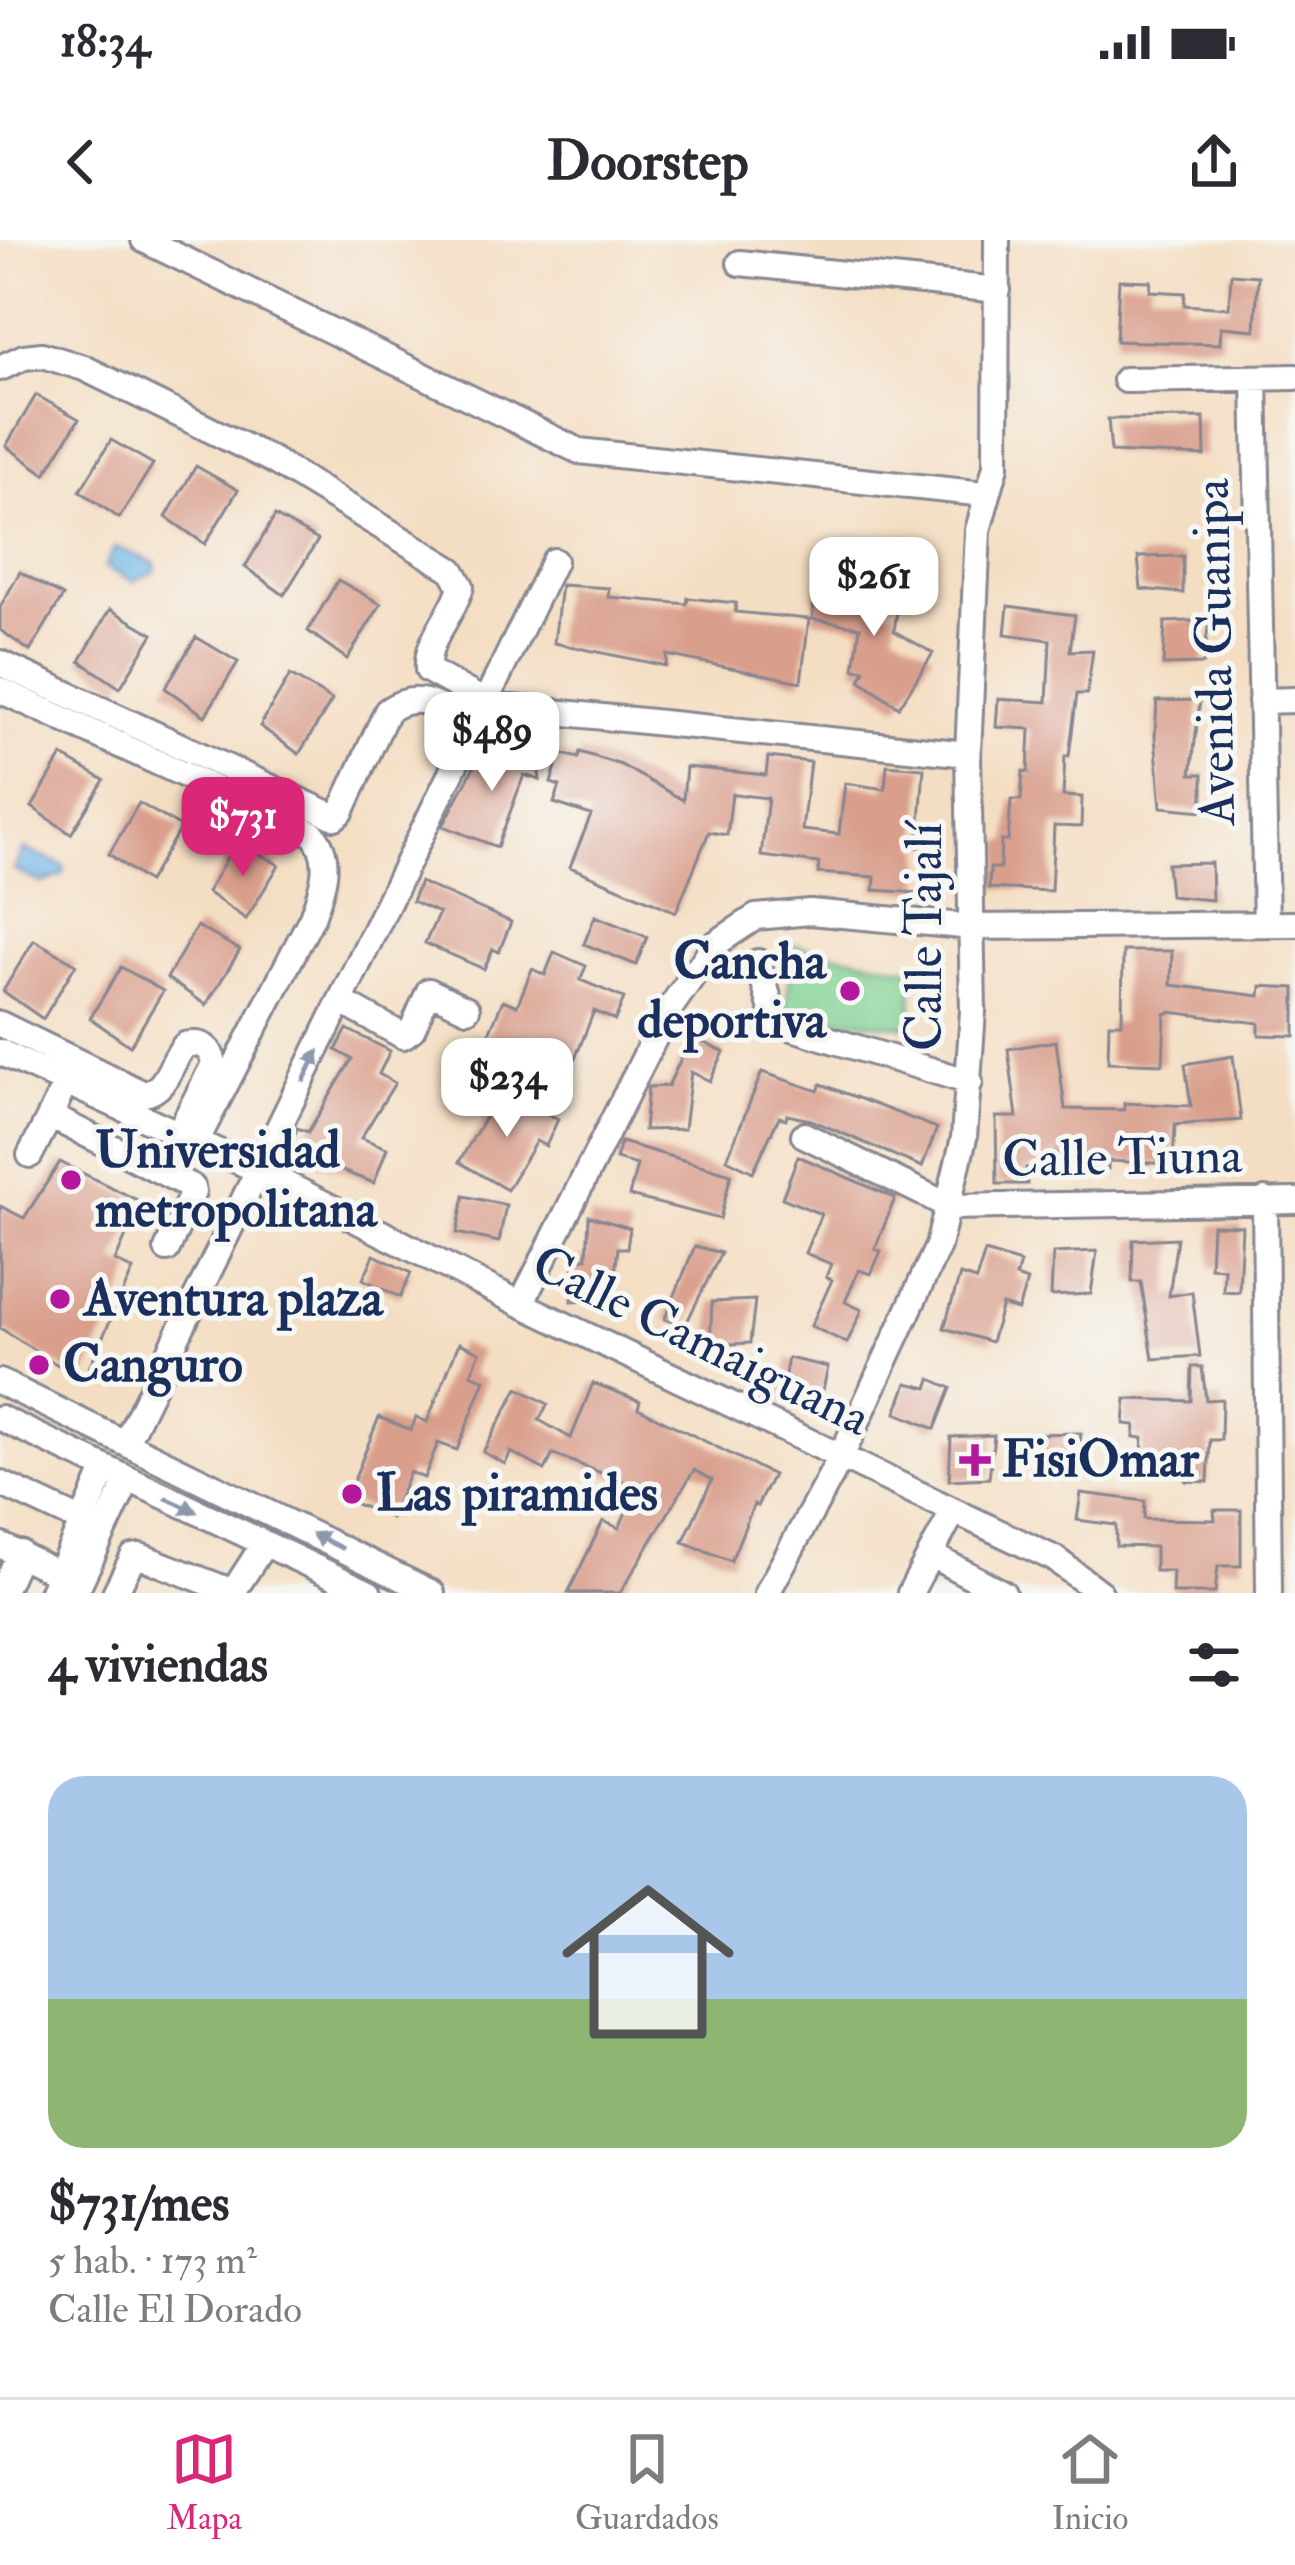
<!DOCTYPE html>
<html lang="es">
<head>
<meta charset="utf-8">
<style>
	:root { --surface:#fff; --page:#f7f7f7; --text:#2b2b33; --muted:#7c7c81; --line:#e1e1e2; --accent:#db2777 }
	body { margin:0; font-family:"IM FELL Double Pica",serif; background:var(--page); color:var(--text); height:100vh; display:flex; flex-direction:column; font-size:45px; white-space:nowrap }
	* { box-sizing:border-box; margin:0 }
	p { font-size:39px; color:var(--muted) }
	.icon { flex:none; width:66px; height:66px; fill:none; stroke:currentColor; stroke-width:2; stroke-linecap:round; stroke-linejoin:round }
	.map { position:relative; height:1353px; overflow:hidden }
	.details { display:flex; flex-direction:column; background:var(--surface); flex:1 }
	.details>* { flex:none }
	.price { position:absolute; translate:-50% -102px; padding:0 27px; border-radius:24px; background:#fff; color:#222; font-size:39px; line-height:78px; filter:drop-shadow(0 3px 6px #0008) }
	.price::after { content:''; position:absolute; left:50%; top:72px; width:36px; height:27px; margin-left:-18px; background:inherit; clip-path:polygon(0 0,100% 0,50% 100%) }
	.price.active { background:var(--accent); color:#fff }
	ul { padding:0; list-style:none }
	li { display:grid; align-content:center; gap:24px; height:636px; padding:0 48px }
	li+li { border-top:3px solid var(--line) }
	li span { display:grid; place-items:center; height:372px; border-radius:36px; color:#555 }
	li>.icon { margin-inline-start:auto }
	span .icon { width:216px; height:216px; fill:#fffc; stroke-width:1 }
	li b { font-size:51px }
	h2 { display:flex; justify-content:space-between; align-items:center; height:144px; padding:0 48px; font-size:51px }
	.status { display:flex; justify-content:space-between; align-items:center; height:84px; padding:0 60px; background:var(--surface); direction:ltr }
	.status svg { height:33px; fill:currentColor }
	header { display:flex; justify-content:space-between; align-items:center; height:156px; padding:0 48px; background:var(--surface); font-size:54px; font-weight:800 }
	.tabs { display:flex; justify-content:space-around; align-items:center; height:168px; border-top:3px solid var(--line); background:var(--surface); font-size:33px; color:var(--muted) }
	.tabs a { display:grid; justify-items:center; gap:6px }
	.tabs .active { color:var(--accent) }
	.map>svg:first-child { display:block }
	.green { fill:#7fd091; stroke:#4d8078; stroke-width:3 }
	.water { fill:#72b7e9; stroke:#4673a4; stroke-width:3 }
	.building { fill:#d99e8c }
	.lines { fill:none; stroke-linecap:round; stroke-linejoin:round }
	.minor-casing { stroke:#888690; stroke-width:30 }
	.minor { stroke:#fff; stroke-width:24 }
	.oneway { fill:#8d97ae }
	.poi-dot { fill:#b5179e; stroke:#f6f6f2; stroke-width:4.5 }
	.labels { text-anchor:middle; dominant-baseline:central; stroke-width:10; stroke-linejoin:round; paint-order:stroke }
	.street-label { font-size:51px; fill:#1b2f5e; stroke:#f6f6f2 }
	.poi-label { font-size:51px; font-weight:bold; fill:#1b2f5e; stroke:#f6f6f2; text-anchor:start }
</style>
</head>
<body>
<div class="status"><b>18:34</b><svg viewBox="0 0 49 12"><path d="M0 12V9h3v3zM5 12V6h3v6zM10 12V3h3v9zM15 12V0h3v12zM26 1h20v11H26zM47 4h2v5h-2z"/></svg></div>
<header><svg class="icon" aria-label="back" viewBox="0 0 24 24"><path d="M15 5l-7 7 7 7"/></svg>Doorstep<svg class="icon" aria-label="share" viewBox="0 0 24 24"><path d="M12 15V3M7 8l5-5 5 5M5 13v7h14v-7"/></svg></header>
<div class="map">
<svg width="1295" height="1353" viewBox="0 0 1295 1353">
	<rect width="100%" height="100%" fill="#f6f6f2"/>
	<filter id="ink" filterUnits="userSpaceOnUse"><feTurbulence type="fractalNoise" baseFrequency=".00833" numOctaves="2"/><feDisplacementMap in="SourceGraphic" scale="24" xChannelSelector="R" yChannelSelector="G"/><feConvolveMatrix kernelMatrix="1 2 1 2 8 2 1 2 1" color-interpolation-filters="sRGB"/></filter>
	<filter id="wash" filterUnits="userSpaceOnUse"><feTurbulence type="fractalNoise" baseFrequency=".004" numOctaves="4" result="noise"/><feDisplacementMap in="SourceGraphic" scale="48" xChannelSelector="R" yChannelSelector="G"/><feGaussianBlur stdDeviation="2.7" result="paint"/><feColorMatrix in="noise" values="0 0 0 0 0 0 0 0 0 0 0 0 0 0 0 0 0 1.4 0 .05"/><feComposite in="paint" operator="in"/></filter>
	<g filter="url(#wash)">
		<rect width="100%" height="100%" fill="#f4dec3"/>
		<path class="green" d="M 794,705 L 914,730 L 910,787 L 785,773 Z"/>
		<path class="water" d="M 115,307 L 155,323 L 155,331 L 134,341 L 105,327 Z
			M 24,609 L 64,626 L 64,634 L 42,643 L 14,630 Z"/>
		<g id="blocks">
			<path class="building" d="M 1231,34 L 1258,36 L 1255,90 L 1221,87 L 1220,104 L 1116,101 L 1119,40 L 1151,41 L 1150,51 L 1185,53 L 1184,65 L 1229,68 Z
				M 36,155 L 79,179 L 45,234 L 6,206 Z
				M 1204,178 L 1205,216 L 1111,212 L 1108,179 Z
				M 111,200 L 153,224 L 119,278 L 80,251 Z
				M 196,226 L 238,250 L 205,304 L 166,277 Z
				M 275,276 L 318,300 L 284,355 L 245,327 Z
				M 1183,316 L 1183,353 L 1141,349 L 1138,317 Z
				M 20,332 L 63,356 L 30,411 L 0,390 L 0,367 Z
				M 338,340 L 381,364 L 347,419 L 308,391 Z
				M 817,342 L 880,352 L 878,368 L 897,371 L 894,391 L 933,413 L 899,467 L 860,440 L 865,430 L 854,429 L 860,387 L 812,379 Z
				M 561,345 L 609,348 L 608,357 L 687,364 L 688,358 L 736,363 L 735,372 L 809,379 L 801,442 L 667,415 L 666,426 L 554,403 Z
				M 1008,366 L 1075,375 L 1070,411 L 1093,410 L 1087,454 L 1077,454 L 1069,516 L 1065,516 L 1063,556 L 1082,557 L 1081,587 L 1054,586 L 1051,651 L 989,648 L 990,628 L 1000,628 L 1001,601 L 1008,601 L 1011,560 L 1021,560 L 1023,531 L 1028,532 L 1030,489 L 996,487 L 998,459 L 1047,462 L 1050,400 L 1005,394 Z
				M 110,369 L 153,394 L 120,448 L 80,421 Z
				M 1209,380 L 1203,424 L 1163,425 L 1165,382 Z
				M 196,397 L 238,422 L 205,476 L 165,448 Z
				M 290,435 L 332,460 L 299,514 L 260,486 Z
				M 1200,460 L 1191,534 L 1203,534 L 1203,571 L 1161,567 L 1155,497 L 1157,461 Z
				M 535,503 L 540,540 L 524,535 L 497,607 L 443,586 L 477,521 L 502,530 L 499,508 Z
				M 580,512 L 621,525 L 683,560 L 686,527 L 766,535 L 768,517 L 810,522 L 802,590 L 839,594 L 845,543 L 885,549 L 887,525 L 924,528 L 918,607 L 923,607 L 921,653 L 874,650 L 875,637 L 818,633 L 819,623 L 761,616 L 768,558 L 732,554 L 727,595 L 709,592 L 676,672 L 570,627 L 591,575 L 554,563 L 560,546 L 551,543 L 560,513 L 578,518 Z
				M 62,516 L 104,540 L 71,594 L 32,567 Z
				M 139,563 L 181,587 L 148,642 L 109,614 Z
				M 237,601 L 279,625 L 246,679 L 207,652 Z
				M 1211,623 L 1212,660 L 1170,656 L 1167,624 Z
				M 420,642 L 511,682 L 499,712 L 493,709 L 484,729 L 425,703 L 439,673 L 412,661 Z
				M 595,676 L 647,697 L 636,725 L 584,704 Z
				M 197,686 L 240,710 L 206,765 L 167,738 Z
				M 34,700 L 76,724 L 43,779 L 3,751 Z
				M 1123,711 L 1172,711 L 1171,745 L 1260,756 L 1261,746 L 1295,748 L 1295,796 L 1259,795 L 1259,783 L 1170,772 L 1165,774 L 1163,824 L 1108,822 L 1109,783 L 1122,783 Z
				M 554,712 L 586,726 L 580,740 L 624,758 L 615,780 L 594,771 L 567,839 L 484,805 L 503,760 L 517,766 L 532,729 L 545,735 Z
				M 121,727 L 163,751 L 130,806 L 90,778 Z
				M 683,778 L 699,786 L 696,799 L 724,812 L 710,841 L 691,832 L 684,889 L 644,890 L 648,847 L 668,846 L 689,802 L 675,796 Z
				M 347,789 L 390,811 L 379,834 L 395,843 L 361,898 L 387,908 L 374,943 L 289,911 L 297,888 L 308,892 L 352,819 L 336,810 Z
				M 1056,801 L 1065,869 L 1124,870 L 1124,863 L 1191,866 L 1185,824 L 1233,816 L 1241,880 L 1175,885 L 1173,924 L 1108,921 L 1108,929 L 1057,928 L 1058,914 L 1054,913 L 1050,928 L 1026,928 L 1027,944 L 997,944 L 996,877 L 1017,877 L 1008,809 Z
				M 762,832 L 818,851 L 821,844 L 937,888 L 922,927 L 811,880 L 787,875 L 786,879 L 779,877 L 753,932 L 727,919 Z
				M 500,852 L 558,879 L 546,906 L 536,901 L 507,950 L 459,922 Z
				M 621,902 L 731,934 L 720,979 L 629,956 L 637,925 L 616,919 Z
				M 798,916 L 895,958 L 875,1009 L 881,1011 L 871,1034 L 859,1030 L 845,1062 L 862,1070 L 847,1103 L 811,1086 L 832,1040 L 826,1037 L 831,1024 L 805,1013 L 821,974 L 782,958 Z
				M 60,922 L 141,962 L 115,1021 L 133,1030 L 83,1141 L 0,1088 L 0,966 L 24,978 Z
				M 464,956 L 506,965 L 499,1002 L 457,993 Z
				M 589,976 L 630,988 L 627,1008 L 618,1008 L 612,1060 L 572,1061 L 574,1018 L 587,1018 Z
				M 1212,985 L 1242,986 L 1239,1052 L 1223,1051 L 1224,1028 L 1210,1027 Z
				M 1177,998 L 1169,1056 L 1192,1052 L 1200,1116 L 1153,1119 L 1141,1042 L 1132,1042 L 1133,1000 Z
				M 695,1006 L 721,1013 L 685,1086 L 665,1079 Z
				M 1097,1011 L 1091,1054 L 1051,1056 L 1053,1013 Z
				M 985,1012 L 1020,1023 L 1016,1037 L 1027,1041 L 1018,1070 L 1002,1065 L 991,1102 L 944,1088 L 960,1035 L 976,1040 Z
				M 374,1015 L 411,1033 L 400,1057 L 363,1039 Z
				M 755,1060 L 750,1103 L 710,1105 L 712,1062 Z
				M 459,1103 L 480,1112 L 471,1134 L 485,1140 L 457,1210 L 438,1203 L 424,1238 L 410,1232 L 391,1278 L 346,1260 L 379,1177 L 411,1190 L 416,1177 L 427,1182 Z
				M 788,1118 L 828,1127 L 819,1168 L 780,1160 Z
				M 1192,1127 L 1202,1127 L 1206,1160 L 1222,1159 L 1221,1200 L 1210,1200 L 1208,1242 L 1186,1241 L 1186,1235 L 1140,1232 L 1143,1198 L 1134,1197 L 1135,1185 L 1124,1184 L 1126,1159 L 1191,1161 Z
				M 931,1139 L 951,1148 L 935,1189 L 896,1173 L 907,1143 L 928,1148 Z
				M 593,1143 L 640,1161 L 638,1168 L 773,1235 L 757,1266 L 754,1264 L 731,1321 L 683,1302 L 712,1240 L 694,1230 L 620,1353 L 568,1353 L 603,1281 L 619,1288 L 637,1247 L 553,1214 L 545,1230 L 511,1212 L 505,1224 L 483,1212 L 518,1148 L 548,1164 L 539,1180 L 571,1198 Z
				M 1081,1193 L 1076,1236 L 1036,1237 L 1038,1194 Z
				M 994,1195 L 989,1238 L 949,1240 L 951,1197 Z
				M 1081,1253 L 1145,1261 L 1144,1279 L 1215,1280 L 1214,1270 L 1241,1270 L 1241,1326 L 1218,1326 L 1215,1353 L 1172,1353 L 1173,1331 L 1155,1331 L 1155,1307 L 1116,1306 L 1116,1285 L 1077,1280 Z"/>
		</g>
	</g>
	<g filter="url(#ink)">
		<use href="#blocks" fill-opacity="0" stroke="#888690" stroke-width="3"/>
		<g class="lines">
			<g class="minor-casing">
				<path id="minor" d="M 144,0 L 579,211 L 985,254
					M 740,23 L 998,50
					M 0,128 L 24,117 L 42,115 L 84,128 L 272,220 L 452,330 L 461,346 C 454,375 425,400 428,430 L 487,463
					M 1255,138 L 1266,684
					M 1125,140 L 1295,137
					M 0,423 L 335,577 L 341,572 L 387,471 C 420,447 444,470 475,488
					M 0,450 L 313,594 C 334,619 322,649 312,677 L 196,902
					M 1261,461 L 1295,460
					M 485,465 L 968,514
					M 758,722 L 774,777 L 779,784 L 970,842
					M 342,762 L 403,796 L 412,790 L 429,751 L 467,769
					M 0,784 L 144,854 C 168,850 170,821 185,805 C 203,801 211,808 214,824 L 178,894
					M 0,812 L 260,931 L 521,1064 L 1055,1319 L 1100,1353
					M 66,842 L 50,876 L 192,947 L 193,952 L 167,1009
					M 804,895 L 951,967 L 1295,961
					M 30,915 L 50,876
					M 1265,960 L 1269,1353
					M 521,1064 L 668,771 L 715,704 L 756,677 L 810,672 L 973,687 L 1295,684
					M 0,1142 L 432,1353
					M 0,1178 L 369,1353
					M 126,1202 L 554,321
					M 0,1243 L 83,1282
					M 0,1305 L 59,1334
					M 931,1315 L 1003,1353
					M 2,1353 L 20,1313
					M 51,1353 L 105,1230
					M 75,1353 L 128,1240
					M 115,1353 L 133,1317 L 140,1316 L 233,1352 L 264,1304
					M 767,1353 L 840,1219 L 938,1006 L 964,898 L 973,771 L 968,514 L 978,290 L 996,226 L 997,0
					M 910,1353 L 953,1272"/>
			</g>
			<use href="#minor" class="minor"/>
		</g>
		<defs><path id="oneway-solid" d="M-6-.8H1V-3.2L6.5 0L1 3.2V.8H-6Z" transform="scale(3)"/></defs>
		<g class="oneway">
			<use href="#oneway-solid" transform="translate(311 826) rotate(-64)"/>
			<use href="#oneway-solid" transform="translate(181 1265) rotate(25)"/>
			<use href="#oneway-solid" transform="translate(327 1301) rotate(-154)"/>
		</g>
	</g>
	<g class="poi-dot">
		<circle cx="850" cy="751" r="12"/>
		<circle cx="71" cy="940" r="12"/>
		<circle cx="60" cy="1059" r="12"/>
		<circle cx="39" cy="1125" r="12"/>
		<path d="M969 1202h12v12h12v12h-12v12h-12v-12h-12v-12h12z"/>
		<circle cx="352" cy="1254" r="12"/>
	</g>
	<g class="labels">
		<g class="street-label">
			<text transform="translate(1215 412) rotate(-91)">Avenida Guanipa</text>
			<text transform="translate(925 697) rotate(-90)">Calle Tajalí</text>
			<text transform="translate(1122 918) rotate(-1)">Calle Tiuna</text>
			<text transform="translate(701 1101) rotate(26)">Calle Camaiguana</text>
		</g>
		<g class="poi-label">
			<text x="826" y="722" text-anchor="end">Cancha<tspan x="826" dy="59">deportiva</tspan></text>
			<text x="95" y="911">Universidad<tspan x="95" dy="59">metropolitana</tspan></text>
			<text x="84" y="1059">Aventura plaza</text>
			<text x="63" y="1125">Canguro</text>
			<text x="1002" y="1220">FisiOmar</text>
			<text x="376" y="1254">Las piramides</text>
		</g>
	</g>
</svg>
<b class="price" style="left:874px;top:399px">$261</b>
<b class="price" style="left:492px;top:554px">$489</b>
<b class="price active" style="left:243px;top:639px">$731</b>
<b class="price" style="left:507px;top:900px">$234</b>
</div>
<section class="details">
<h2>4 viviendas<svg class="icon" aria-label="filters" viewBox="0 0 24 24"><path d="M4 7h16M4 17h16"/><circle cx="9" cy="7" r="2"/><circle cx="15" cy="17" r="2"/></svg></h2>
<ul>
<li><span style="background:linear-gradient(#a9c7e8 60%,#8fb573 0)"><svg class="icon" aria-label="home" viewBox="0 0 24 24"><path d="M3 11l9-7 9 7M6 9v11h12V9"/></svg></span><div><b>$731/mes</b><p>5 hab. · 173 m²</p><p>Calle El Dorado</p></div></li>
</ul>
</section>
<nav class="tabs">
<a class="active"><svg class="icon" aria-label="map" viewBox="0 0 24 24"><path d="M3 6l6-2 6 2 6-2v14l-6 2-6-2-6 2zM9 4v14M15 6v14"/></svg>Mapa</a>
<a><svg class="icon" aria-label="saved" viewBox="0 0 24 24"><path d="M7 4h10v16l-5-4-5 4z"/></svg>Guardados</a>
<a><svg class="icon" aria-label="home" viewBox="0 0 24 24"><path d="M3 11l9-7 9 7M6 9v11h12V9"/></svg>Inicio</a>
</nav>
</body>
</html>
